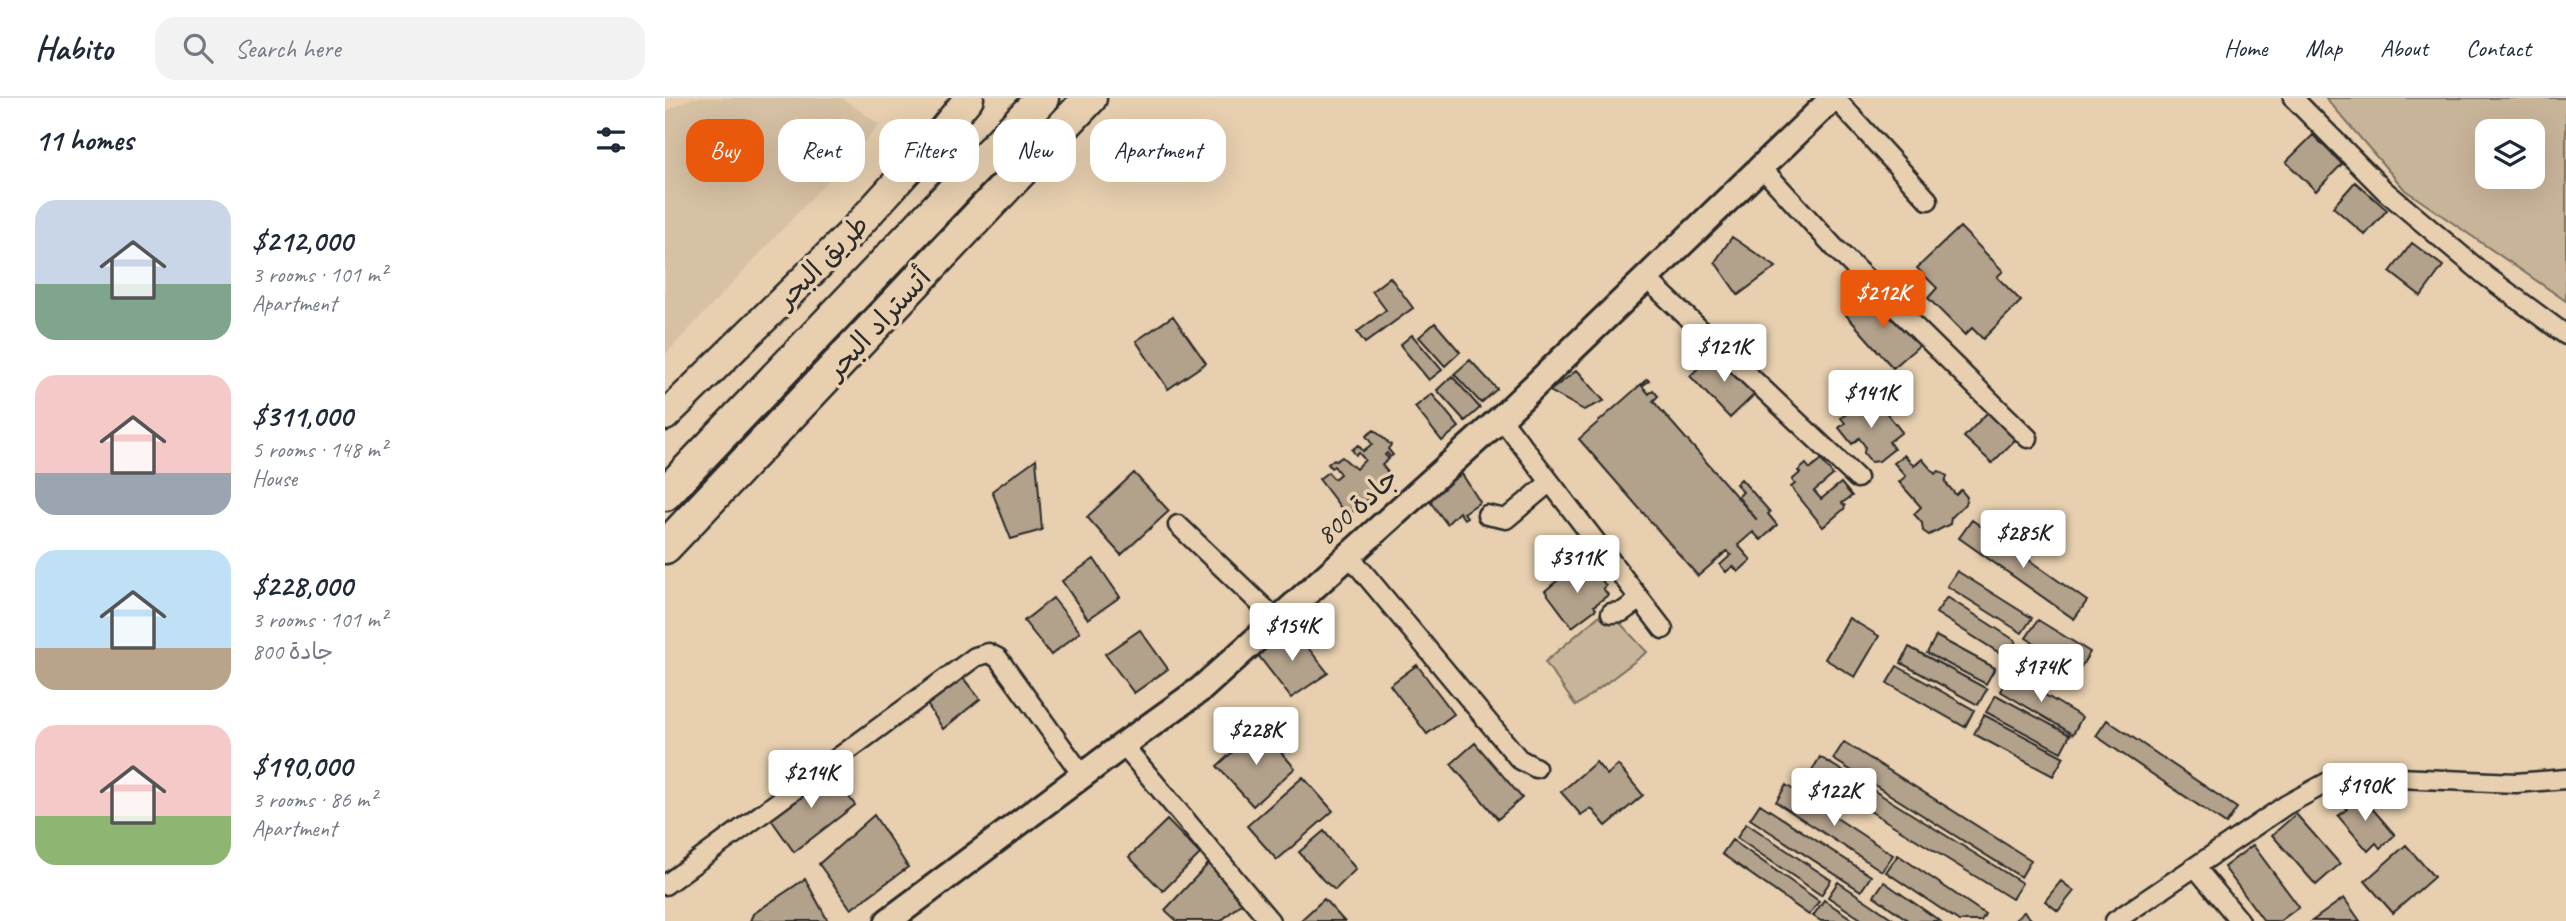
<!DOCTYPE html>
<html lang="en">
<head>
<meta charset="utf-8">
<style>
	:root { --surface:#fff; --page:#f2f2f3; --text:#1f2937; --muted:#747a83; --line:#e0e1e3; --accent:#ea580c }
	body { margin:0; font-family:Caveat,"Playpen Sans Arabic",sans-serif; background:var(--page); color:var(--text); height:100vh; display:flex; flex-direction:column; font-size:26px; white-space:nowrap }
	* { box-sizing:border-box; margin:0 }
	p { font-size:23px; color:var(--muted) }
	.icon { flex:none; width:38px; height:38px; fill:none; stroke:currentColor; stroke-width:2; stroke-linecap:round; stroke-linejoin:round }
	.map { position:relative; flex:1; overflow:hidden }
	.panel { display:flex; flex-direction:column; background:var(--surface); width:665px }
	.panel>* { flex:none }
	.guide { position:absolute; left:21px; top:21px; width:665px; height:63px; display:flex; gap:14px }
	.buttons { position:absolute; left:1810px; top:21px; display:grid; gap:14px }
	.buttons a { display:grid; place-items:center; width:70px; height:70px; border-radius:14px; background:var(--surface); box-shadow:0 7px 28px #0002; font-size:35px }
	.price { position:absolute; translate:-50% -60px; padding:0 16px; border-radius:7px; background:#fff; color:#222; font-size:23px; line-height:46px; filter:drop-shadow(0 2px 4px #0008) }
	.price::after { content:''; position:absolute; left:50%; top:42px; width:21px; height:16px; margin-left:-10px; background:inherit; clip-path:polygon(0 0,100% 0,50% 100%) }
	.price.selected { background:var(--accent); color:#fff }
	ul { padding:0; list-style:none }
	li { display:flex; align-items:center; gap:21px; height:175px; padding:0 35px }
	li span { display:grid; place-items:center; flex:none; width:196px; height:140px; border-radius:21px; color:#555 }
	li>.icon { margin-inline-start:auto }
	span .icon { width:84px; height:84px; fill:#fffc; stroke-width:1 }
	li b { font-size:30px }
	h2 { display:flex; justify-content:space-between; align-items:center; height:84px; padding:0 35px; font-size:30px }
	.chip { padding:0 24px; border-radius:21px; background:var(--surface); box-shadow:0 7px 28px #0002; font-size:24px; line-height:63px }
	.chip.selected { background:var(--accent); color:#fff }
	header { display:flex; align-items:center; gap:42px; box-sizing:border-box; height:98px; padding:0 35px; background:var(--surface); border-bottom:2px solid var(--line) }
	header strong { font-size:33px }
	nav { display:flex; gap:38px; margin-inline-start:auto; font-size:24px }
	.search { width:490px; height:63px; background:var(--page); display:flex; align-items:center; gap:18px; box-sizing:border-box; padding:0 24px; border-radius:21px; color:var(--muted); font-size:26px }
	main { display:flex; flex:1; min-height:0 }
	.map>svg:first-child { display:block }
	.built { fill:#d7c1a4 }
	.green { fill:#c8b499; stroke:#7a7062; stroke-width:2; fill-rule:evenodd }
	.building { fill:#b2a18b; stroke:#2b2b2b; stroke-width:2 }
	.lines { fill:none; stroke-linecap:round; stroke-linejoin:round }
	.minor-casing { stroke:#2b2b2b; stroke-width:23 }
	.secondary-casing { stroke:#2b2b2b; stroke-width:30 }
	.trunk-casing { stroke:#2b2b2b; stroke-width:33 }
	.motorway-casing { stroke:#2b2b2b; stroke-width:37 }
	.minor { stroke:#e7cfaf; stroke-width:18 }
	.secondary { stroke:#e7cfaf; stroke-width:24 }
	.trunk { stroke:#e7cfaf; stroke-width:28 }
	.motorway { stroke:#e7cfaf; stroke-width:32 }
	.labels { text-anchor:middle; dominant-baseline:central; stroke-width:7; stroke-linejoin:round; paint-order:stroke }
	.street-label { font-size:28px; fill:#2b2b2b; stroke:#e7cfaf }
</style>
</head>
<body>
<header>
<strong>Habito</strong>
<div class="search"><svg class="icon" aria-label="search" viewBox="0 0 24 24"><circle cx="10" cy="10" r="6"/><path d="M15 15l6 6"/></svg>Search here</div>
<nav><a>Home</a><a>Map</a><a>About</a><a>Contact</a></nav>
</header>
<main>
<section class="panel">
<h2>11 homes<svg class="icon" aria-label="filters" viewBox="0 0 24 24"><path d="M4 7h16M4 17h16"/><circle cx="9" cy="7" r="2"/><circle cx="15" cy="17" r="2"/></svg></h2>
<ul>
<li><span style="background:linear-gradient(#c9d6e8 60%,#7fa58c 0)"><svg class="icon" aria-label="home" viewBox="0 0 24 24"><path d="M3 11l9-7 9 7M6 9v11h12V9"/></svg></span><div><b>$212,000</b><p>3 rooms · 101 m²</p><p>Apartment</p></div></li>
<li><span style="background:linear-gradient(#f6c9c9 70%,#9aa5b1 0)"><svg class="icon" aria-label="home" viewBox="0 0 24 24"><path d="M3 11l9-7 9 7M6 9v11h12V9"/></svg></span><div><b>$311,000</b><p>5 rooms · 148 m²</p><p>House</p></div></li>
<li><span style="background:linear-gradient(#bfe0f5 70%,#b9a48a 0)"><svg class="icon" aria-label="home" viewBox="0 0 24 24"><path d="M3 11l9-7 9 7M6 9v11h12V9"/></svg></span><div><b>$228,000</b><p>3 rooms · 101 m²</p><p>جادة 800</p></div></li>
<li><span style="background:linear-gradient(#f6c9c9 65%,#8fb573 0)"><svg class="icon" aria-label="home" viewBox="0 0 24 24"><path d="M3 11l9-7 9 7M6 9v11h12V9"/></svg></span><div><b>$190,000</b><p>3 rooms · 86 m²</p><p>Apartment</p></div></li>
</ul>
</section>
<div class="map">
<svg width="1901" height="823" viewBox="0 0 1901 823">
	<rect width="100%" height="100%" fill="#e7cfaf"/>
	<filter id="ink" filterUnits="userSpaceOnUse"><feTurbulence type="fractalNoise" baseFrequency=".0143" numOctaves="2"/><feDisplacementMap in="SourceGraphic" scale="14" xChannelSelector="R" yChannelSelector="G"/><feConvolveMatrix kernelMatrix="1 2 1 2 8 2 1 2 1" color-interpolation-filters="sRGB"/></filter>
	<g filter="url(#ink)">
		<path class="built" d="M 27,0 L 177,0 L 215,27 L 0,257 L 0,14 Z"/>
		<path class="green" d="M 1661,0 L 1901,0 L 1901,203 L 1740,92 ZM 1867,33 L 1867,79 L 1822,79 L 1822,33 Z
			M 942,511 L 982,554 L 911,608 L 880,564 Z"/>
		<path class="building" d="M 1648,37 L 1677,66 L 1651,93 L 1621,64 Z
			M 1690,84 L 1722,112 L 1700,137 L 1668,109 Z
			M 1295,129 L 1338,173 L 1332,179 L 1356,203 L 1318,241 L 1307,230 L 1300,237 L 1263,200 L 1272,190 L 1252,170 Z
			M 1067,139 L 1111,169 L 1073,197 L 1050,164 Z
			M 1747,145 L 1778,168 L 1756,198 L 1725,174 Z
			M 725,179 L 748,210 L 700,245 L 692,234 L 721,212 L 707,193 Z
			M 1209,193 L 1256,246 L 1228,270 L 1181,217 Z
			M 508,218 L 541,265 L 503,291 L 471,243 Z
			M 770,225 L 795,254 L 780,268 L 754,239 Z
			M 747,237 L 777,272 L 764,282 L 735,247 Z
			M 1053,251 L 1093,293 L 1065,320 L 1025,278 Z
			M 805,262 L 832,291 L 816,305 L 789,276 Z
			M 912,272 L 939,303 L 919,312 L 885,293 Z
			M 787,278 L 815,310 L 800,323 L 772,292 Z
			M 982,281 L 984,283 L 977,288 L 984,296 L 988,292 L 993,298 L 988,303 L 1092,422 L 1073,399 L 1078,394 L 1071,386 L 1076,381 L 1105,414 L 1103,416 L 1112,427 L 1096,442 L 1088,434 L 1073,447 L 1086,462 L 1073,474 L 1068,468 L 1061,474 L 1055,467 L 1066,457 L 1062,453 L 1033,478 L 914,341 Z
			M 767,296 L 794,329 L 777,343 L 750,309 Z
			M 1201,301 L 1210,313 L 1216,308 L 1237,334 L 1224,344 L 1229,351 L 1214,363 L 1206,364 L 1199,355 L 1200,348 L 1194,340 L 1187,346 L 1174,330 L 1180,325 L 1176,320 Z
			M 1323,314 L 1351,341 L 1327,365 L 1299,339 Z
			M 709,332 L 726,347 L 723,351 L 728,357 L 725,359 L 722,355 L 720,357 L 724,361 L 717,367 L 726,378 L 720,383 L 723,387 L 697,406 L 689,396 L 686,397 L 694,407 L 683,419 L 654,381 L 663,374 L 669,381 L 675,376 L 669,368 L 666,370 L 663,366 L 669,361 L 671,363 L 677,359 L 691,371 L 700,362 L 694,355 L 691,357 L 687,352 L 693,347 L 698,353 L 707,346 L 701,338 Z
			M 1239,357 L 1249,368 L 1257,361 L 1270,376 L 1274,373 L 1282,378 L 1280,384 L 1291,397 L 1296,392 L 1302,399 L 1300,406 L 1286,420 L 1285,426 L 1264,437 L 1258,433 L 1257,425 L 1249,416 L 1256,409 L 1234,384 L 1241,378 L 1229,365 Z
			M 371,361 L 377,432 L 346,441 L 327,393 Z
			M 1156,362 L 1168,377 L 1149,393 L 1156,401 L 1176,385 L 1187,398 L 1177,405 L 1180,408 L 1179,411 L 1158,429 L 1126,389 L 1130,386 L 1127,382 L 1135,375 L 1133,373 L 1141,366 L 1145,371 Z
			M 469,375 L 504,413 L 456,457 L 422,419 Z
			M 797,376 L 815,404 L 799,415 L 802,419 L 799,421 L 794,414 L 782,426 L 766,405 L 768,395 Z
			M 1307,422 L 1422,503 L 1409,521 L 1294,440 Z
			M 429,461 L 455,499 L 423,521 L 397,483 Z
			M 912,466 L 927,482 L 934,478 L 941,488 L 938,490 L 943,497 L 929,508 L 931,511 L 907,529 L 880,493 Z
			M 1292,473 L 1367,520 L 1357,535 L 1282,488 Z
			M 1282,499 L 1351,543 L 1341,559 L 1271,515 Z
			M 388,500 L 415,534 L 386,557 L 359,523 Z
			M 1184,520 L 1214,538 L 1190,579 L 1160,561 Z
			M 1373,522 L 1425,554 L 1414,572 L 1361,540 Z
			M 625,527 L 663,575 L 626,600 L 593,557 Z
			M 475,532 L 503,571 L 469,595 L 440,556 Z
			M 1271,538 L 1330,570 L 1321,586 L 1262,555 Z
			M 1359,548 L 1397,573 L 1387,589 L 1348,564 Z
			M 1244,549 L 1322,591 L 1313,607 L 1236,565 Z
			M 752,567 L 789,616 L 762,636 L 725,587 Z
			M 1232,568 L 1309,612 L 1300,629 L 1222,585 Z
			M 294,575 L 315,601 L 278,631 L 260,603 Z
			M 1345,576 L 1417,619 L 1408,636 L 1335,593 Z
			M 1331,597 L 1405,637 L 1396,654 L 1321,614 Z
			M 1319,617 L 1399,659 L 1388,678 L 1309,636 Z
			M 1442,622 L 1572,710 L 1561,726 L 1431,638 Z
			M 594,630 L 630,670 L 588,708 L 552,668 Z
			M 1179,644 L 1366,762 L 1356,779 L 1168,661 Z
			M 810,645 L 857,700 L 833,721 L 786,666 Z
			M 1155,659 L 1357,785 L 1347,801 L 1145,676 Z
			M 931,664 L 942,677 L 953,667 L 978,697 L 941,728 L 926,710 L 916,717 L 896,694 Z
			M 163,671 L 190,707 L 129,754 L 103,717 Z
			M 638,679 L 668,713 L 612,762 L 582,728 Z
			M 1121,687 L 1228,757 L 1217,773 L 1111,704 Z
			M 1693,694 L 1730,737 L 1715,750 L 1711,745 L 1703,753 L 1673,718 L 1682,711 L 1678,706 Z
			M 1095,706 L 1206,778 L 1196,793 L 1085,721 Z
			M 1631,716 L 1675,766 L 1651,787 L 1607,737 Z
			M 209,717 L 243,769 L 186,811 L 154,766 Z
			M 502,722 L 535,756 L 498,793 L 464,759 Z
			M 1081,725 L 1166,782 L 1156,797 L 1072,740 Z
			M 659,733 L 691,771 L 670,792 L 658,782 L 634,754 Z
			M 1067,742 L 1154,803 L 1144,817 L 1057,756 Z
			M 1588,747 L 1634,809 L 1615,823 L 1599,823 L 1559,769 Z
			M 1741,747 L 1769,779 L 1728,815 L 1700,783 Z
			M 1233,757 L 1320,816 L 1316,823 L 1294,823 L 1221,774 Z
			M 545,764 L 581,801 L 556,823 L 512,823 L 500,812 Z
			M 140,781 L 163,823 L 85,823 L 88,816 Z
			M 1396,783 L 1409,793 L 1393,813 L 1380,803 Z
			M 1173,784 L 1231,823 L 1199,823 L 1163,799 Z
			M 1219,784 L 1275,823 L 1244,823 L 1209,798 Z
			M 1679,800 L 1695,823 L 1647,823 Z
			M 659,801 L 679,823 L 635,823 Z
			M 1159,802 L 1190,823 L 1156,823 L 1148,818 Z
			M 1359,814 L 1368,823 L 1349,823 Z"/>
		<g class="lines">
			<g class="minor-casing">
				<path id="minor" d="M 1170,0 L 1263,102
					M 1628,0 L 1720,93 L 1821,178 L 1901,237
					M 1096,69 L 1170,150 L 1363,340
					M 981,180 L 1192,380
					M 836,320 L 998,531
					M 822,417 L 841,421 L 885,384
					M 513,427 L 612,522
					M 683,456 L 854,661 L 871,670
					M 946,515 L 957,514 L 975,501
					M 458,647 L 605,823
					M 1531,770 L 1575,823
					M 0,787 L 310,559 L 323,555 L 333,560 L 418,678
					M 1450,823 L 1621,707 L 1663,684 L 1686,678 L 1851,685 L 1901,681"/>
			</g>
			<g class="secondary-casing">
				<path id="secondary" d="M 223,823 L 458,647 L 536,591 L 836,320 L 1168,0"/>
			</g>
			<g class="trunk-casing">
				<path id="trunk" d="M 0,318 L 185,136 L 263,50 L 304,0"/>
			</g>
			<g class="motorway-casing">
				<path id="motorway" d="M 0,396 L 377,0
					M 0,449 L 425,0"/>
			</g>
			<use href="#minor" class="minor"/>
			<use href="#secondary" class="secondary"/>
			<use href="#trunk" class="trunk"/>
			<use href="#motorway" class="motorway"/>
		</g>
	</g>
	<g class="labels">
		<g class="street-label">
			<text transform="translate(157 163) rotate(-45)">طريق البحر</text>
			<text transform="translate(213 225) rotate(-47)">أتستراد البحر</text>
			<text transform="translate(692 408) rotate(-42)">جادة 800</text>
		</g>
	</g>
</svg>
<div class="buttons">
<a><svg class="icon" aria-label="layers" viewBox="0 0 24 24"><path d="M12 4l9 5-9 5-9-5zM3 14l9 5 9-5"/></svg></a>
</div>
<b class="price selected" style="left:1218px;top:232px">$212K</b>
<b class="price" style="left:1059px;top:286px">$121K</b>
<b class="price" style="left:1206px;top:332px">$141K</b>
<b class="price" style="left:1358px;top:472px">$285K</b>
<b class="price" style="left:912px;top:497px">$311K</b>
<b class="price" style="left:627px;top:565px">$154K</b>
<b class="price" style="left:1376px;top:606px">$174K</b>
<b class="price" style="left:591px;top:669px">$228K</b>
<b class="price" style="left:146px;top:712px">$214K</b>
<b class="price" style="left:1700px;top:725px">$190K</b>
<b class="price" style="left:1169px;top:730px">$122K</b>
<div class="guide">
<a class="chip selected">Buy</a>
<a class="chip">Rent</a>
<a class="chip">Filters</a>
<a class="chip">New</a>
<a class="chip">Apartment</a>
</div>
</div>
</main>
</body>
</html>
